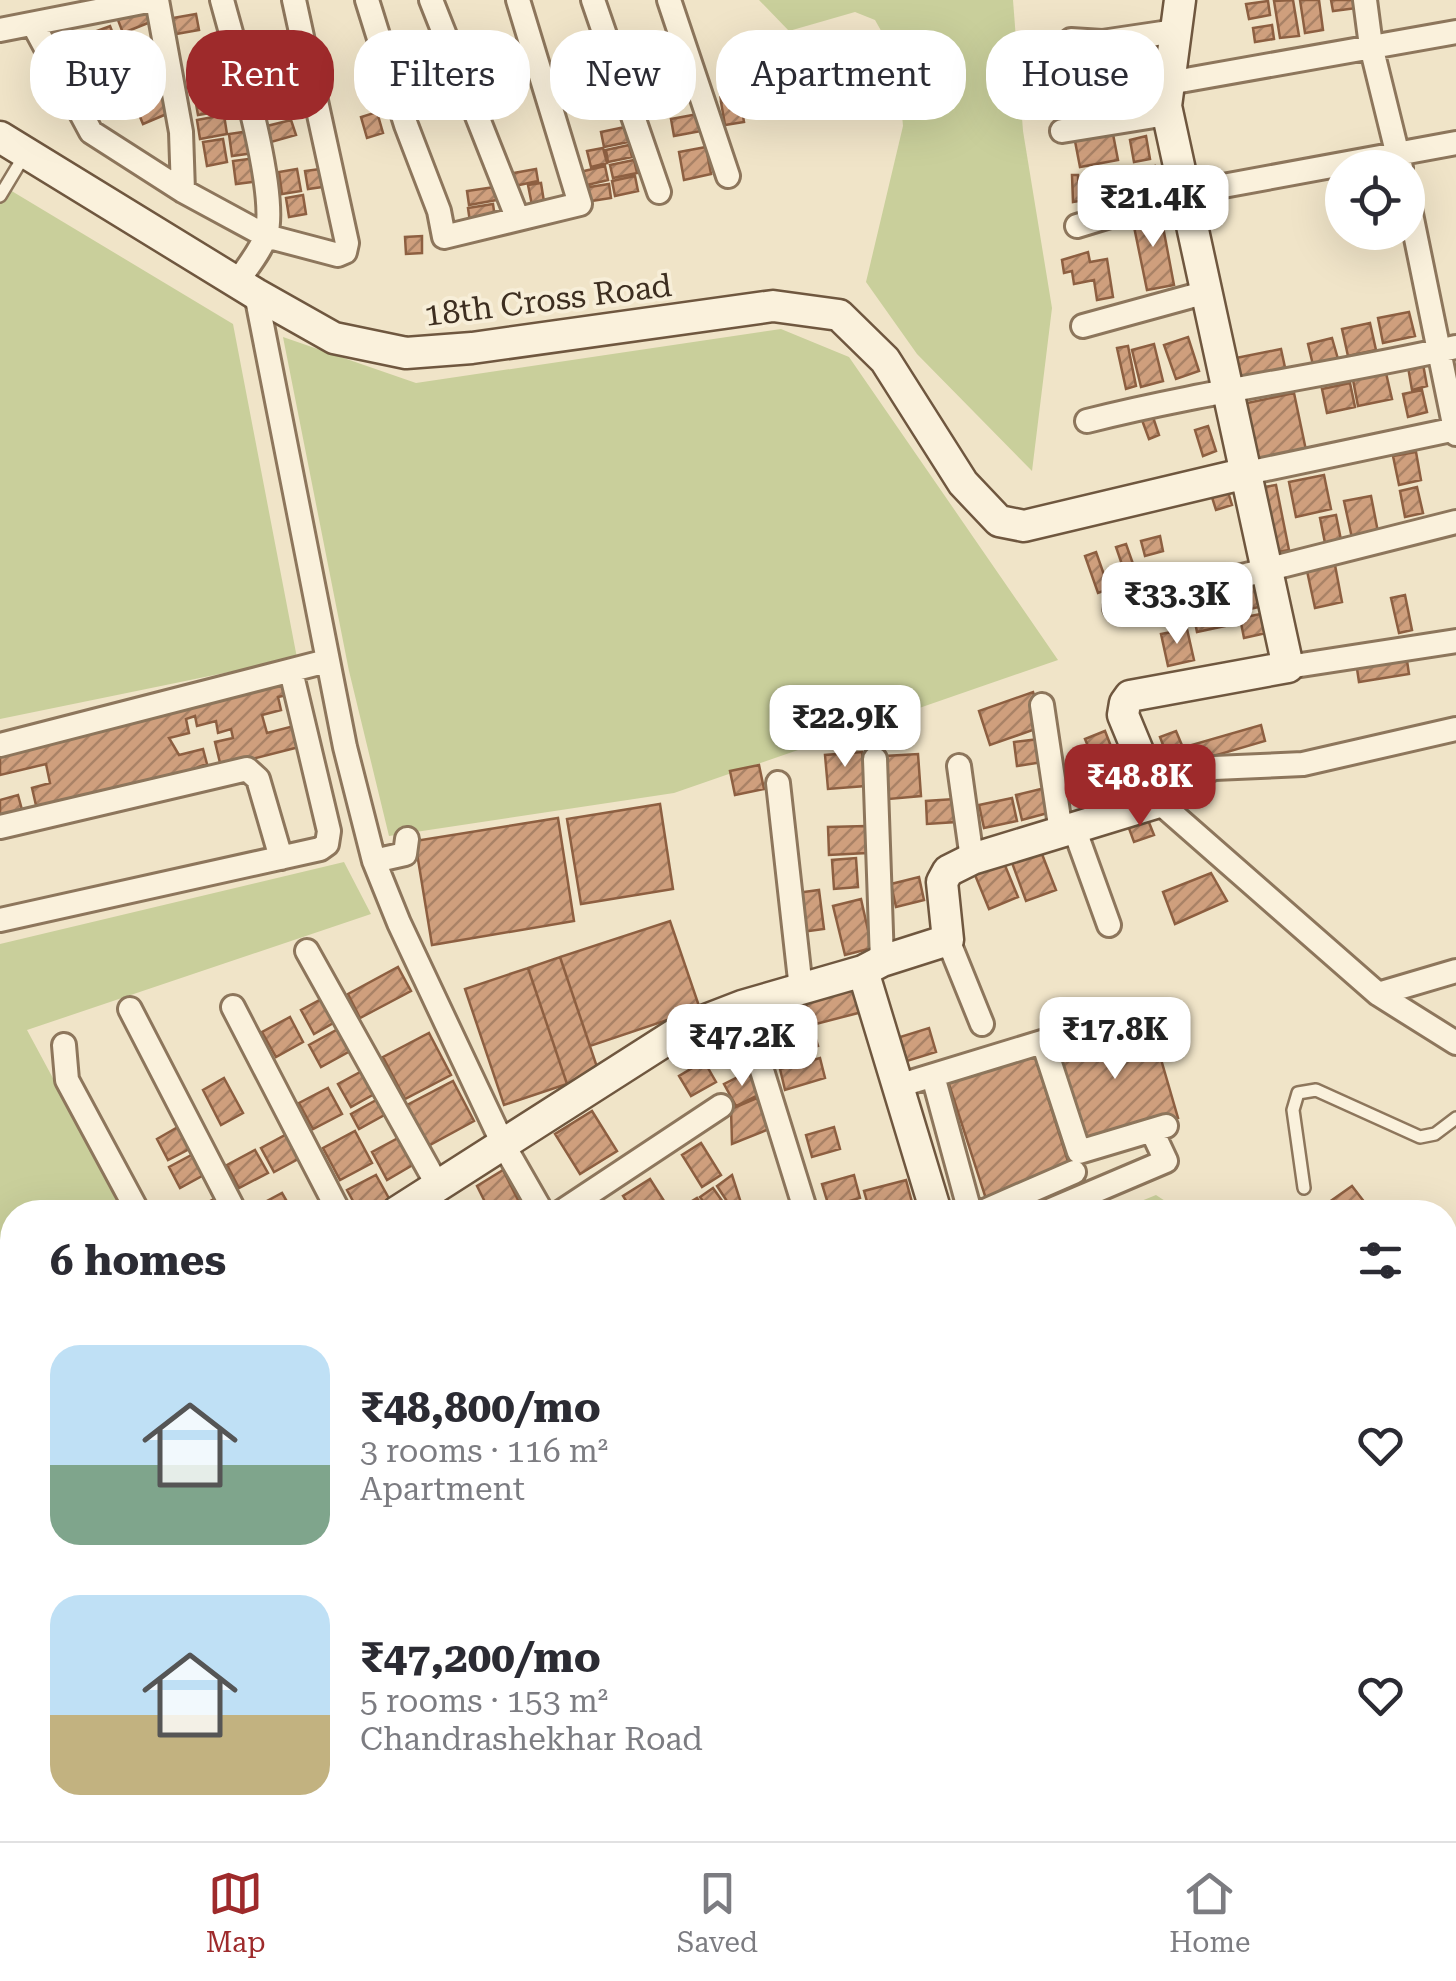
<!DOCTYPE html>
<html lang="en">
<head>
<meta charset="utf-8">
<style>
	:root { --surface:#fff; --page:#f2f2f3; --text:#2b2b33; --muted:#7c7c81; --line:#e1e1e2; --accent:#9e2a2b }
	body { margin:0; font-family:"Roboto Serif",serif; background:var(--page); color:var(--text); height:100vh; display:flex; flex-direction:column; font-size:38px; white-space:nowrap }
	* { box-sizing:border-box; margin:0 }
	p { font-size:32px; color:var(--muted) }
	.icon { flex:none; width:55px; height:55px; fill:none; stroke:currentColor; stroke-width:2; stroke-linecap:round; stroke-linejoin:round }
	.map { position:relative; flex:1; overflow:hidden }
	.sheet { position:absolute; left:0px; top:1200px; width:1458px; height:642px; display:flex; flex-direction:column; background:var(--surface); border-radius:40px 40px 0 0; box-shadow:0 10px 40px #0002 }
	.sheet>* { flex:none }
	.hud { position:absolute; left:30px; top:30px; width:1398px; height:90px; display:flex; gap:20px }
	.controls { position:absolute; left:1325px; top:150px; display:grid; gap:20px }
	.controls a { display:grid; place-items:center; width:100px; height:100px; border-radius:50%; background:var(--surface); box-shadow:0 10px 40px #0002; font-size:50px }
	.price { position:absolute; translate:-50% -85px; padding:0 22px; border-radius:20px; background:#fff; color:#222; font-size:32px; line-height:65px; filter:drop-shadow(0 2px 5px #0008) }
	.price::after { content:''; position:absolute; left:50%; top:60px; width:30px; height:22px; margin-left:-15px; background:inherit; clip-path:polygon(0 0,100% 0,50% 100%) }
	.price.active { background:var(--accent); color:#fff }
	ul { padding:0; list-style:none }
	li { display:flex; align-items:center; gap:30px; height:250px; padding:0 50px }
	li span { display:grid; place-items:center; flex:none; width:280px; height:200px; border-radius:30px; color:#555 }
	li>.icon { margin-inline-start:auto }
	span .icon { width:120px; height:120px; fill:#fffc; stroke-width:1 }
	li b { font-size:42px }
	h2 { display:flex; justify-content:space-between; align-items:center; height:120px; padding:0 50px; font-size:42px }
	.pill { padding:0 35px; border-radius:40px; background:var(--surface); box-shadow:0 10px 40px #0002; font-size:35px; line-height:90px }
	.pill.active { background:var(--accent); color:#fff }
	.tab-bar { display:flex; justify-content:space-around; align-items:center; height:140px; border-top:2px solid var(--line); background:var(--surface); font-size:28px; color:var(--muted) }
	.tab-bar a { display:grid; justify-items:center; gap:5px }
	.tab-bar .active { color:var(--accent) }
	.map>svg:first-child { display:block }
	.grass { fill:#c9cf9b }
	.building { fill:url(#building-hatch); stroke:#8d5f41; stroke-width:2.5 }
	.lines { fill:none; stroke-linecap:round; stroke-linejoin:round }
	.lane-casing { stroke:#8d765c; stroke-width:16 }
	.street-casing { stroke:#8d765c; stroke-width:28 }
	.secondary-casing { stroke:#6f573f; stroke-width:35 }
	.lane { stroke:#faf1dc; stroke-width:11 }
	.street { stroke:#faf1dc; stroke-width:22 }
	.secondary { stroke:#faf1dc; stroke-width:30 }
	.labels { text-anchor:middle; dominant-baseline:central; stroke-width:8; stroke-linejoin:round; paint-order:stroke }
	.street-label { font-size:32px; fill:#3d2e20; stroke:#f7eed8 }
</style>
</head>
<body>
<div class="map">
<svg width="1456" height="1841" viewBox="0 0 1456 1841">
	<defs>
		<pattern id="building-hatch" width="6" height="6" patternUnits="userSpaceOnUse" patternTransform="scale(2.5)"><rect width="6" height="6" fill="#cf9f7d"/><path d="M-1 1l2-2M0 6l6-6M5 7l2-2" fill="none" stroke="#a98266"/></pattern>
	</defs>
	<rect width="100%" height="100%" fill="#f0e4c8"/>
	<path class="grass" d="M 759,0 L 1013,0 L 1023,131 L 1052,308 L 1032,471 L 917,354 L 866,282 L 903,126 L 897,59 L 875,20 L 855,12 L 789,31 Z
		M 0,184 L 233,324 L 297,658 L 0,719 Z
		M 781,329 L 849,357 L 1058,660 L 674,793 L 389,836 L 349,671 L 283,337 L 416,383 Z
		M 344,862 L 371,914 L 27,1030 L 125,1212 L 12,1212 L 12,1281 L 0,1261 L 0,944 Z
		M 1156,1195 L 1182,1212 L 1114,1212 Z"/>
	<path class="building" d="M 1293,0 L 1299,36 L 1280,38 L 1274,1 Z
		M 1300,0 L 1319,0 L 1323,30 L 1305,33 Z
		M 1331,0 L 1356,0 L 1357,8 L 1333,11 Z
		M 1268,1 L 1270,15 L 1249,19 L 1246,4 Z
		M 148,8 L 153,21 L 123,33 L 118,20 Z
		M 196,14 L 199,30 L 176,34 L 173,18 Z
		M 1272,25 L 1274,39 L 1255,42 L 1253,28 Z
		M 110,26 L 118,47 L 102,53 L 94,32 Z
		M 230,42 L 232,54 L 206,58 L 204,46 Z
		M 1117,42 L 1140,44 L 1138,74 L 1115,73 Z
		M 137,48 L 142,62 L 109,74 L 104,60 Z
		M 230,60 L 232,75 L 213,78 L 210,63 Z
		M 167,71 L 172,86 L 146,96 L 140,82 Z
		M 581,75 L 588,93 L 563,102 L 557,83 Z
		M 735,83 L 738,97 L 721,101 L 719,86 Z
		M 138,84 L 144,99 L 120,108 L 115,93 Z
		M 426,85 L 432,102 L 406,111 L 401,94 Z
		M 1135,85 L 1140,110 L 1101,117 L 1097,92 Z
		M 219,94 L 222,111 L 198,115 L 195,98 Z
		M 161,95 L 169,113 L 143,124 L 136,107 Z
		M 740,98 L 744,122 L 725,125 L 721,102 Z
		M 377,112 L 383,133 L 367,138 L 361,117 Z
		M 698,114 L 701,131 L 674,136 L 671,119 Z
		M 224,115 L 227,134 L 200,139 L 197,120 Z
		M 291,120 L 296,135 L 271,142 L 267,126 Z
		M 625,127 L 628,142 L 604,147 L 601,132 Z
		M 1112,129 L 1118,160 L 1080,167 L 1074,136 Z
		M 250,131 L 254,153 L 232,156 L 229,134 Z
		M 1146,136 L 1150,159 L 1134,162 L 1130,140 Z
		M 223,139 L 227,162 L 207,166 L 203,142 Z
		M 629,145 L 632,157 L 608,162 L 606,150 Z
		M 706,147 L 711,174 L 684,180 L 679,152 Z
		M 603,148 L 607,163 L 591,167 L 587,151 Z
		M 256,158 L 259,181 L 236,184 L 233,161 Z
		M 634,160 L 637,173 L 613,178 L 610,165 Z
		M 605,166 L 608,180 L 583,186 L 580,172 Z
		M 1155,166 L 1161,196 L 1141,200 L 1135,170 Z
		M 328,168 L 330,186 L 308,189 L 305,171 Z
		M 297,169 L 301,191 L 282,194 L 279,172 Z
		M 536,169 L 538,181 L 510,187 L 508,174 Z
		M 1072,175 L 1078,175 L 1079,201 L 1073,202 Z
		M 635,176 L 638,191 L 615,196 L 612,181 Z
		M 541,183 L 545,208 L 533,210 L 528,185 Z
		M 609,184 L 611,198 L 585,202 L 583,188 Z
		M 495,187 L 497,200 L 469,205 L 467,191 Z
		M 303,195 L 306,214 L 289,217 L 286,198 Z
		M 493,204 L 495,218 L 470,222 L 468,208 Z
		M 1160,211 L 1174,285 L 1147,290 L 1132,217 Z
		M 422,236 L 422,253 L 406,254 L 405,237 Z
		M 1088,252 L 1090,262 L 1107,259 L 1113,297 L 1097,300 L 1094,280 L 1074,284 L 1072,271 L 1064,273 L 1062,260 Z
		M 1409,312 L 1415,336 L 1383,343 L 1378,318 Z
		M 1370,323 L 1376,350 L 1348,356 L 1342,329 Z
		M 1188,337 L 1199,371 L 1176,379 L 1164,345 Z
		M 1332,338 L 1338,359 L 1313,365 L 1308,344 Z
		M 1154,344 L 1163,381 L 1141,387 L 1132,350 Z
		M 1128,346 L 1136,386 L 1126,389 L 1117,348 Z
		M 1281,349 L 1286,372 L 1236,383 L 1231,359 Z
		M 1423,364 L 1427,386 L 1412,390 L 1408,367 Z
		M 1386,373 L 1392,399 L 1358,406 L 1353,380 Z
		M 1350,383 L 1355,407 L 1327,413 L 1322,389 Z
		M 1422,390 L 1427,412 L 1408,417 L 1403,394 Z
		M 1294,393 L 1307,455 L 1251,467 L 1238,405 Z
		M 1150,408 L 1159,435 L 1149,439 L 1139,412 Z
		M 1208,426 L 1216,451 L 1203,456 L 1195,430 Z
		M 1416,452 L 1421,480 L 1399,485 L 1393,456 Z
		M 1324,475 L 1331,509 L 1296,517 L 1289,482 Z
		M 1226,485 L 1232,505 L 1216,510 L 1210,491 Z
		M 1276,485 L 1289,550 L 1271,553 L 1258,488 Z
		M 1417,487 L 1423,513 L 1405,517 L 1400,491 Z
		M 1371,496 L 1378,532 L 1352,538 L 1344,501 Z
		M 1336,515 L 1341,540 L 1325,543 L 1320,518 Z
		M 1160,536 L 1163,551 L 1145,556 L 1141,541 Z
		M 1126,544 L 1138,578 L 1128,582 L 1116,547 Z
		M 1096,552 L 1109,589 L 1098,593 L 1085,556 Z
		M 1335,565 L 1342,602 L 1315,608 L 1307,571 Z
		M 1257,575 L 1263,606 L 1241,611 L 1235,580 Z
		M 1217,588 L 1225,626 L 1197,632 L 1189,593 Z
		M 1405,595 L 1412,630 L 1399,633 L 1391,598 Z
		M 1261,614 L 1266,633 L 1244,638 L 1240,618 Z
		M 1187,629 L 1194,660 L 1168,666 L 1161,634 Z
		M 1406,654 L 1409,674 L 1359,682 L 1356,662 Z
		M 283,681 L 287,695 L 278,697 L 281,710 L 262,715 L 267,733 L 294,726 L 299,747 L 221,767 L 215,742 L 233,738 L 231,729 L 218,733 L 216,721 L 197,726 L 195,716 L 186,719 L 189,733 L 169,738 L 179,755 L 203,749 L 207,764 L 198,767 L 199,774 L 38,814 L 32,788 L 50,783 L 46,764 L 0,775 L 0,752 Z
		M 1033,692 L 1044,726 L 990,745 L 979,711 Z
		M 1261,725 L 1265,741 L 1193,762 L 1188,746 Z
		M 1105,731 L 1114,754 L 1094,761 L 1085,739 Z
		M 1176,731 L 1189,762 L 1172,769 L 1160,737 Z
		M 1040,739 L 1043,762 L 1017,766 L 1014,742 Z
		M 862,752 L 865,786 L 828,789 L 825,755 Z
		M 1120,753 L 1133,787 L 1101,799 L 1089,765 Z
		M 918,754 L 921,796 L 889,799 L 885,756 Z
		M 759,765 L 764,789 L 735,795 L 730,771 Z
		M 1049,787 L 1055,811 L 1022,820 L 1016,795 Z
		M 18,795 L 24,817 L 0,823 L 0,800 Z
		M 1012,798 L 1017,821 L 984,828 L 979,805 Z
		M 954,799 L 956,822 L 927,824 L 926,801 Z
		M 660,804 L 673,889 L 581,904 L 567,819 Z
		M 1146,815 L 1154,835 L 1134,842 L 1127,823 Z
		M 558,818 L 574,921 L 432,945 L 415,841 Z
		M 866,826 L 867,853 L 829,855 L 828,827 Z
		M 1040,849 L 1056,890 L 1026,901 L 1011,860 Z
		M 856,858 L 858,887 L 834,889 L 832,860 Z
		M 1004,863 L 1018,897 L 989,909 L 975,875 Z
		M 1211,873 L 1227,901 L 1175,924 L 1163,892 Z
		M 919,877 L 924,900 L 896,907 L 891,884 Z
		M 819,890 L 824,929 L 801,932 L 796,893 Z
		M 861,899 L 872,948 L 845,955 L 833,906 Z
		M 670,921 L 700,1009 L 590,1046 L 560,957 Z
		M 560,957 L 599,1073 L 567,1084 L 528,968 Z
		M 398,967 L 411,991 L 360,1018 L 348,994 Z
		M 528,968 L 567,1084 L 504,1105 L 465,989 Z
		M 856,986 L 862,1012 L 812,1025 L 805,1000 Z
		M 329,995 L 342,1018 L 314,1034 L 301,1010 Z
		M 795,997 L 802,1024 L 766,1034 L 759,1007 Z
		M 290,1017 L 303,1042 L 276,1057 L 262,1032 Z
		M 1149,1018 L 1178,1118 L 1081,1147 L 1053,1046 Z
		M 738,1019 L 745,1046 L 716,1054 L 709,1027 Z
		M 812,1026 L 818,1046 L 776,1058 L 770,1038 Z
		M 340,1028 L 352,1050 L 321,1067 L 309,1045 Z
		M 929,1028 L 936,1052 L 907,1061 L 900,1037 Z
		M 429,1033 L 451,1075 L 405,1099 L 383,1057 Z
		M 1032,1047 L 1071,1171 L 986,1199 L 946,1075 Z
		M 820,1058 L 825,1078 L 785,1090 L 780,1069 Z
		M 704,1061 L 716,1082 L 691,1096 L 679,1076 Z
		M 364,1070 L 376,1093 L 351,1107 L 338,1084 Z
		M 748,1072 L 760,1094 L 736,1106 L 724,1084 Z
		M 224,1078 L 243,1113 L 221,1125 L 203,1090 Z
		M 453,1081 L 474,1121 L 428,1146 L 407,1105 Z
		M 328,1088 L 342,1114 L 313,1129 L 299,1103 Z
		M 380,1098 L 388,1113 L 359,1129 L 351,1114 Z
		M 757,1098 L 769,1129 L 732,1144 L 731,1109 Z
		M 592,1111 L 617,1151 L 580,1174 L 555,1134 Z
		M 185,1123 L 197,1145 L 168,1160 L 157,1139 Z
		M 834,1127 L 840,1149 L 812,1157 L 806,1135 Z
		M 355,1131 L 372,1163 L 340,1180 L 323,1148 Z
		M 287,1134 L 300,1158 L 274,1172 L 261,1148 Z
		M 402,1136 L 416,1163 L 387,1180 L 372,1152 Z
		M 701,1143 L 721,1175 L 702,1187 L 682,1155 Z
		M 255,1150 L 268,1173 L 239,1188 L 227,1165 Z
		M 199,1151 L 211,1171 L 180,1188 L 169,1167 Z
		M 503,1170 L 524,1212 L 490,1212 L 477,1186 Z
		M 376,1175 L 391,1202 L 373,1212 L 359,1212 L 347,1190 Z
		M 732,1175 L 743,1209 L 737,1212 L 734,1212 L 717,1186 Z
		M 854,1175 L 860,1198 L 829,1207 L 822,1184 Z
		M 650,1179 L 668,1207 L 660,1212 L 633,1212 L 623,1196 Z
		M 906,1180 L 913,1206 L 889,1212 L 870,1212 L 864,1191 Z
		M 1352,1186 L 1372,1212 L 1315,1212 Z
		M 713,1188 L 730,1212 L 711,1212 L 700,1197 Z
		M 282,1193 L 293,1212 L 249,1212 L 248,1211 Z
		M 220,1196 L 229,1212 L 189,1212 Z
		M 697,1198 L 707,1212 L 682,1212 L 679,1209 Z
		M 795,1204 L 797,1212 L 764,1212 Z
		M 5,1776 L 12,1793 L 12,1830 L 28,1830 L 31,1839 L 26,1841 L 6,1841 L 0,1827 L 0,1778 Z
		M 1456,1804 L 1456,1841 L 1455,1841 L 1447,1806 Z
		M 173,1830 L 181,1841 L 150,1841 Z
		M 178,1830 L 220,1830 L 223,1835 L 210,1841 L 185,1841 Z
		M 300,1830 L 331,1830 L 336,1841 L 305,1841 Z
		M 461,1830 L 483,1830 L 489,1841 L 464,1841 L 459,1831 Z
		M 488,1830 L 515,1830 L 520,1840 L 493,1841 Z
		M 538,1830 L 546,1830 L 552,1841 L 531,1841 L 528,1835 Z
		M 572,1830 L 597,1830 L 601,1839 L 578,1841 Z
		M 938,1830 L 964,1830 L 968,1841 L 942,1841 Z
		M 1380,1830 L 1410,1830 L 1412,1841 L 1383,1841 Z
		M 931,1831 L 934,1841 L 912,1841 L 910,1837 Z"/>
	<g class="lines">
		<g class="lane-casing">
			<path id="lane" d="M 0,196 L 24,156
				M 1304,1188 L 1293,1110 L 1298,1093 L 1316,1090 L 1420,1137 L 1435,1134 L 1456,1118"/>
		</g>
		<g class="street-casing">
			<path id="street" d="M 157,0 L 181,132 L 183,191
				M 222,0 C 235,49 279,192 266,235 C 261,251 247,267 238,281
				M 367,0 L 406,125 L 439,211 L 444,237 L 580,204 L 518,0
				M 431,0 L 517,217
				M 593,0 L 659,192
				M 669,0 L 728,176
				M 1365,0 L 1371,46 L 1401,168
				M 33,24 L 91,132 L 183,191 L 266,236 L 338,255 L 345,252 L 347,243 L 294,0
				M 0,30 L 153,0
				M 1071,40 L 1102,42 L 1176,31
				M 1169,83 L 1456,32
				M 1062,131 L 1167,114
				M 1408,199 L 1456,434
				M 1077,226 L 1185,193 L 1456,143
				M 256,294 L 345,747 L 374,861 L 399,923 L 503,1144 L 542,1212
				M 1083,326 L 1207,292
				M 1087,421 C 1209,390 1334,375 1456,347
				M 1247,473 L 1456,429
				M 1115,608 L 1456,522
				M 1288,667 L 1456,641
				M 1042,705 L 1061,832
				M 0,745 L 327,661
				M 875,759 L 882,961
				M 959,766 L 972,859
				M 778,783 L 801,989
				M 1154,793 L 1214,768 L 1303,764 L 1456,729
				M 1159,802 L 1378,994 L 1456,1043
				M 0,827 L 247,769 L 258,779 L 281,858
				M 1074,828 L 1109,925
				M 374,861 L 405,854 L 407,839
				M 0,920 L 320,849 L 327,844 L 329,831 L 291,671
				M 948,940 L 982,1024
				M 307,951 L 438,1186
				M 1378,994 L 1456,971
				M 742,1006 L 806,1212
				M 233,1007 L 339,1212
				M 130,1009 L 235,1212
				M 1043,1042 L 1079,1152 L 1166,1126
				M 64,1045 L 67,1080 L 138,1212
				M 933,1076 L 970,1212
				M 898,1086 L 1127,1016
				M 561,1212 L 721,1106
				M 982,1212 L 1074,1172
				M 1046,1212 L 1166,1161 L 1152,1131
				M 0,1460 L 12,1490
				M 1445,1569 L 1446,1569
				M 0,1627 L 12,1624
				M 1445,1679 L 1456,1676
				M 0,1721 L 12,1749
				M 1445,1791 L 1456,1788
				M 132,1830 L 137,1841
				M 339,1830 L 345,1841
				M 686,1830 L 689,1841
				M 802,1830 L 806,1841
				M 881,1839 L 911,1830
				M 245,1841 L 265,1830
				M 436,1841 L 454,1830
				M 634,1841 L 655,1830
				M 1267,1841 L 1306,1830"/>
		</g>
		<g class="secondary-casing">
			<path id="secondary" d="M 0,137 L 256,294 L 334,338 L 406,353 L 472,348 L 773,306 L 839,315 L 885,360 L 963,483 L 999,521 L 1024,526 L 1247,473
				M 397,1212 L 685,1028 L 742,1006 L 863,971
				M 936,1212 L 863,971 L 882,961 L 948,940 L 942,882 L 948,871 L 972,859 L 1159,802 L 1123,715 L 1125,703 L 1130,696 L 1288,667 L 1166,106 L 1180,0
				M 0,1433 L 12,1425
				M 1321,1830 L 1322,1841"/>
		</g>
		<use href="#lane" class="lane"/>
		<use href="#street" class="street"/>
		<use href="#secondary" class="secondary"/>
	</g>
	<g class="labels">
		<g class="street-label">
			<text transform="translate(548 300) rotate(-7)">18th Cross Road</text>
		</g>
	</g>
</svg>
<div class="controls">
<a><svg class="icon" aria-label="locate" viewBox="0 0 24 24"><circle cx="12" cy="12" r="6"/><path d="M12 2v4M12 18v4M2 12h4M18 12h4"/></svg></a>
</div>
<b class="price" style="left:1153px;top:250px">₹21.4K</b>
<b class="price" style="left:1177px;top:647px">₹33.3K</b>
<b class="price" style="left:845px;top:770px">₹22.9K</b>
<b class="price active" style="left:1140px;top:829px">₹48.8K</b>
<b class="price" style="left:1115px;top:1082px">₹17.8K</b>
<b class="price" style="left:742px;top:1089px">₹47.2K</b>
<div class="hud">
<a class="pill">Buy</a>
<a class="pill active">Rent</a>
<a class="pill">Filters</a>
<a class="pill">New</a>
<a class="pill">Apartment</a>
<a class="pill">House</a>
</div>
<section class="sheet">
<h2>6 homes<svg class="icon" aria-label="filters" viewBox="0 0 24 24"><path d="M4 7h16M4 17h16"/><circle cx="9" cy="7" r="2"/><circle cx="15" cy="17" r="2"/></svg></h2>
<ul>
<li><span style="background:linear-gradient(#bfe0f5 60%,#7fa58c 0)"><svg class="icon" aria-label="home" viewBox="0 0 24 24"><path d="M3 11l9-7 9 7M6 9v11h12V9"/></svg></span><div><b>₹48,800/mo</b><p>3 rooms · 116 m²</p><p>Apartment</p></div><svg class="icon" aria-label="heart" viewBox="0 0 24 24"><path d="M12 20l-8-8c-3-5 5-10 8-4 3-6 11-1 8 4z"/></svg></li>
<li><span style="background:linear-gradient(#bfe0f5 60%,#c2b280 0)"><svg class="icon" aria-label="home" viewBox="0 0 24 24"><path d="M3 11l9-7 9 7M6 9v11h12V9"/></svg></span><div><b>₹47,200/mo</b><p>5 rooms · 153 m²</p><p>Chandrashekhar Road</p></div><svg class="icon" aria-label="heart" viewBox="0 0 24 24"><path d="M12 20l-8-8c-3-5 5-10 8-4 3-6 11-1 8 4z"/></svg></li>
</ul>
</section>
</div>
<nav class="tab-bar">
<a class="active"><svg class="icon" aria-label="map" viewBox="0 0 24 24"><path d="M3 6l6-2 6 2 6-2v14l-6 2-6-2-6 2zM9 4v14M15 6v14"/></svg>Map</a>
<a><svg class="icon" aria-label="saved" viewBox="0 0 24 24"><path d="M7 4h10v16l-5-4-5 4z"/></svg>Saved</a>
<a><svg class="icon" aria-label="home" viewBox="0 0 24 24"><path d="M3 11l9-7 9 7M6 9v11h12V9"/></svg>Home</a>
</nav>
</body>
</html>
